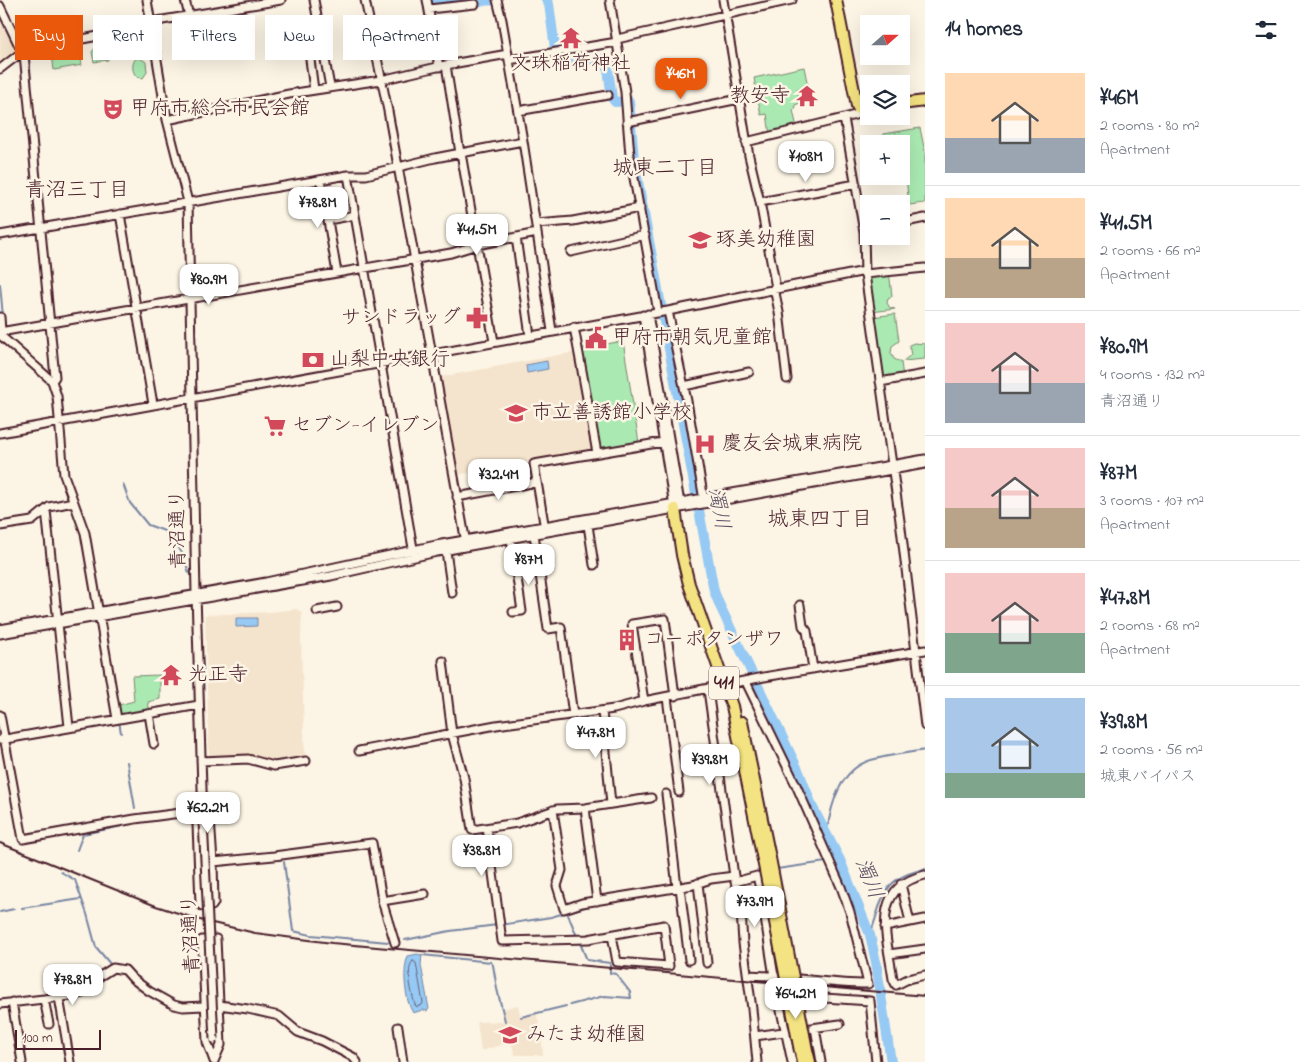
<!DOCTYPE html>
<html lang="en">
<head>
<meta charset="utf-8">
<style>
	:root { --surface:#fff; --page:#f6f6f7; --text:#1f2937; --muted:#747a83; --line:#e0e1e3; --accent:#ea580c }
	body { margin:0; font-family:"Indie Flower","Klee One",sans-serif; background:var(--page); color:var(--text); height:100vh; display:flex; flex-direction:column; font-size:19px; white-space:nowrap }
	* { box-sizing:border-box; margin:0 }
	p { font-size:16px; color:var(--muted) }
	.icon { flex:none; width:28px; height:28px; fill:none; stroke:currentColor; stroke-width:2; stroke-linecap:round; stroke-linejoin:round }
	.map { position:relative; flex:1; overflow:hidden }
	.panel { display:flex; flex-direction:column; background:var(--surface); width:375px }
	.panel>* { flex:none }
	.top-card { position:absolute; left:15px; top:15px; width:475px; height:45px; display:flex; gap:10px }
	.needle { width:32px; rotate:69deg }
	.fabs { position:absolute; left:860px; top:15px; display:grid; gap:10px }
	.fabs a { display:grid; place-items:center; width:50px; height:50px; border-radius:0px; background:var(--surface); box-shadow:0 5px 20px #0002; font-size:25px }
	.scale { position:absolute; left:15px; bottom:12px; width:86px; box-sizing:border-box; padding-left:5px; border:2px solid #4a1f2b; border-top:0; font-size:14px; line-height:18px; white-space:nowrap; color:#4a1f2b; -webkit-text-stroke:4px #fcf5e5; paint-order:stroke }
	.price { position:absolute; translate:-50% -42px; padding:0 11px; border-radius:10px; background:#fff; color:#222; font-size:16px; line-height:32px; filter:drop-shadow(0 1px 2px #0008) }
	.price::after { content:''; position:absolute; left:50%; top:30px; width:15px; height:11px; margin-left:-8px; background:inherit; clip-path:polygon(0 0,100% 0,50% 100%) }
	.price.active { background:var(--accent); color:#fff }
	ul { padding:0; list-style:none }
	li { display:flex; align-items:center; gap:15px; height:125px; padding:0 20px }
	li+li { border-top:1px solid var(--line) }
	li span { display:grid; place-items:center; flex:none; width:140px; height:100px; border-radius:0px; color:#555 }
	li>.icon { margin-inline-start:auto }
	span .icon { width:60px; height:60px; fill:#fffc; stroke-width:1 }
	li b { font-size:21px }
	h2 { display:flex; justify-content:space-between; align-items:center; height:60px; padding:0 20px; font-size:21px }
	.chip { padding:0 18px; border-radius:0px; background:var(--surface); box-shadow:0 5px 20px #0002; font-size:18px; line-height:45px }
	.chip.active { background:var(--accent); color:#fff }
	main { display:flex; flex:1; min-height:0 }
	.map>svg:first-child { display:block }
	.built { fill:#f5e4cd }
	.green { fill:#aaeab2; stroke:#7a846e }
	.water { fill:#96c9f3; stroke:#7885a3 }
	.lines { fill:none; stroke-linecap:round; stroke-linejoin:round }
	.shore { stroke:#68637b; stroke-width:1 }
	.stream { stroke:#7885a3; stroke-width:2 }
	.river { stroke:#96c9f3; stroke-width:10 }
	.minor-casing { stroke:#4a1f2b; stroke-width:11 }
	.highway-casing { stroke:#4a1f2b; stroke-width:14 }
	.minor { stroke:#fcf5e5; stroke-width:7 }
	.highway { stroke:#f4e382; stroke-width:10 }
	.rail { stroke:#4a1f2b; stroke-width:2 }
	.minor-bridge-casing { stroke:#4a1f2b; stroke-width:11; stroke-linecap:butt }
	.highway-bridge-casing { stroke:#4a1f2b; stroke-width:14; stroke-linecap:butt }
	.minor-bridge { stroke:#fcf5e5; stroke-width:7 }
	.highway-bridge { stroke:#f4e382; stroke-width:10 }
	.labels { text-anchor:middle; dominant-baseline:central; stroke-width:5; stroke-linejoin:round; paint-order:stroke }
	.shield { fill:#fcf5e5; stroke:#7f5f63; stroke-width:1 }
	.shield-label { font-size:19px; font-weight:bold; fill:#4a1f2b }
	.poi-label { font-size:20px; fill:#4a1f2b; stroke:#fcf5e5; text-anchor:start }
	.street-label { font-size:20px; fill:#4a1f2b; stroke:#fcf5e5 }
	.neighbourhood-label { font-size:21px; fill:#4a1f2b; stroke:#fcf5e5 }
	.water-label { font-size:21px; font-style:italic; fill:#615267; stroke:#fcf5e5 }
</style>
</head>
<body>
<main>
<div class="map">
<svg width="925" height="1062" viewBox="0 0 925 1062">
	<rect width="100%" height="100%" fill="#fcf5e5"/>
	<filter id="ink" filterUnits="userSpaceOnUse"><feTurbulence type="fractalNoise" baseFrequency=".02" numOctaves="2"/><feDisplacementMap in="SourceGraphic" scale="10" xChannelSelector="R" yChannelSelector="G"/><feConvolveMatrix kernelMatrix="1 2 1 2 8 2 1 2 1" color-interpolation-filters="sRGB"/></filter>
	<g filter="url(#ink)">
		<path class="built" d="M 0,8 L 21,50 L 0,66 Z
			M 575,352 L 592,449 L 591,450 L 457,475 L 440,377 Z
			M 297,609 L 302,613 L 301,639 L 305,758 L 277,763 L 249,756 L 209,757 L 205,615 L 270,612 Z
			M 518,1005 L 521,1017 L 536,1013 L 541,1028 L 543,1055 L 515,1055 L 511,1042 L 481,1051 L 477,1022 L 505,1021 L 502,1009 Z"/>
		<path class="green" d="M 121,43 L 123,52 L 108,54 L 108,60 L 94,62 L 92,52 L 96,47 Z
			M 75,51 L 80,55 L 82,65 L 54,70 L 52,55 Z
			M 136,58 L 140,58 L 146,62 L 147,72 L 143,78 L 137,77 C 132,72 131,64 136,58 Z
			M 804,67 L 808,87 L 797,90 L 800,103 L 795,105 L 796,109 L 793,110 L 797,128 L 770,135 L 767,114 L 761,115 L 754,78 Z
			M 920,128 L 925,152 L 925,203 L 909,205 L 905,170 L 901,171 L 901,144 L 884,144 L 883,134 Z
			M 889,271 L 892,296 L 888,298 L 887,303 L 890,308 L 895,309 L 871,312 L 865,274 Z
			M 895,314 L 899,341 L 892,346 L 891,353 L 894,359 L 901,362 L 903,378 L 880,382 L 872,317 Z
			M 623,341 L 639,443 L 600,450 L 579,349 Z
			M 914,343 L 925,344 L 925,359 L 903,361 L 911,355 L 909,345 Z
			M 160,675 L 160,699 L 148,702 L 150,711 L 121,716 L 119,705 L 134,701 L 132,676 Z"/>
		<path class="water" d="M 547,361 L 548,369 L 527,373 L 526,365 Z
			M 236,618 L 257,618 L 257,626 L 236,627 Z
			M 417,954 L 422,955 L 421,965 L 429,1009 L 427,1011 L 423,1010 L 413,1013 C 405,1001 402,970 408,956 Z"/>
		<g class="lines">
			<path class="shore" d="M 413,961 L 416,963 L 423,1003 L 422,1005 L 417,1007 L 415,1005 C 412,994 405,968 413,961 Z"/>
			<path class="stream" d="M 0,284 L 3,317
				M 17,345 L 52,377
				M 123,484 L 130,503 L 148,525 L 170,533 L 183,555 L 189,573
				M 119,721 L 121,733
				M 127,762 L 135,808
				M 827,832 C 831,804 840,769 871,760 C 888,755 907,753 925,750
				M 77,850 L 83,834 L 122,826
				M 284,862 L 293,931 L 311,935 L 388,942
				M 777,869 L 840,860
				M 61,872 L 75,880 L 87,914 L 96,947 L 111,965
				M 703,885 L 721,881
				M 22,908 L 81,899
				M 0,912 L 14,909
				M 567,912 L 576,934
				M 501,925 L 551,917 L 592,905
				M 870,935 C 884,897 880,879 925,869
				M 405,940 L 450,931 L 497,925
				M 422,955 L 491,962 L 493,965 L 497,989 L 505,1021
				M 570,1005 L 604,996 L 631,998 L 630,992 L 616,974 L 610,973 L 610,963 L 587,960 L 580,943
				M 521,1017 L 566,1006"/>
			<path class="river" d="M 433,0 L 433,4 L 497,0
				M 546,0 L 549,4 L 556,56 L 560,63 L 564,65 L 603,59 L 607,62 L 612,98 L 615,102 L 629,101 L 634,160 L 714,591 L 720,606 L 799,772 L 813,808 L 840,860 L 870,935 L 876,962 L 891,1062"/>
			<g class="minor-casing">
				<path id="minor" d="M 147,0 L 167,120 L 188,202 L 196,594 L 203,821
					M 185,0 L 189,16
					M 314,0 L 330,87
					M 365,0 L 388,111 L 466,543
					M 427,0 L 439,67
					M 497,0 L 502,20 L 523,141 L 552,331
					M 610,0 L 625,92 L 630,156 L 658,312
					M 723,0 L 749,156 L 760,202 L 776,288
					M 0,6 L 22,52
					M 429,9 L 475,4
					M 151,22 L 281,0
					M 617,39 L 792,0
					M 309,52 L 314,90
					M 509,60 L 617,42
					M 446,65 L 460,153
					M 0,69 L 22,52 L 24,54
					M 518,111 L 608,95
					M 844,118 L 864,232 L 865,274 L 901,528 L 925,726
					M 167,120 L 289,94 L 381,80 L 446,65 L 508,54
					M 627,122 L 739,99
					M 746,142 L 844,118 L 855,115 L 860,111
					M 461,153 L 494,342
					M 348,175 L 414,554
					M 321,180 L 337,273
					M 760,202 L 856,184
					M 120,214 L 153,404
					M 328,220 L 355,215
					M 901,223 L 925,218
					M 536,224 L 573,221 L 640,208
					M 0,235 L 348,175 L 366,175 L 435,158 L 523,141
					M 516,237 L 530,336
					M 571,252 L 645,235
					M 865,274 L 925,268
					M 774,288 L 779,312 L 787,379
					M 668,311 L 687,401 L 704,500
					M 648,314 L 680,503
					M 643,315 L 674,506
					M 0,317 L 1,331
					M 574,327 L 597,453
					M 0,332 L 451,253 L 477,245 L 537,233
					M 0,335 L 52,381
					M 880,382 L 925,374
					M 684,386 L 749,372
					M 0,433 L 668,311 L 865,271
					M 457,497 L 537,482
					M 46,510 L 69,727
					M 588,525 L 594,565
					M 0,526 L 32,521 L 49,507 L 73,502
					M 545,529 L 534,464 L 669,441
					M 534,534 L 548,629 L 561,627 L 573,715
					M 511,539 L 522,611 L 513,612
					M 446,551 L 452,593
					M 800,605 L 803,626 L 807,631 L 813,669
					M 317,611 L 337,607
					M 0,629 L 266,582 L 436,545 L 925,459
					M 0,634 L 331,576 L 437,552 L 925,464
					M 443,661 L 452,734 L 464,778 L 472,830 L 517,823 L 557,809 L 585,808 L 651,798
					M 746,682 L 796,785 L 841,887 L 850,912 L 868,984 C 828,984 788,976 748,975
					M 708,690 L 734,876 L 741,911 L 743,943 L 752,1009 L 757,1062
					M 667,697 L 679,792
					M 644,701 L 632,624 L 665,619 L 675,696
					M 602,711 L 611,804
					M 149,714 L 154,744
					M 0,715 L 23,839 L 135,819 L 203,810
					M 117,719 L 85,533 L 64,475 L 57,396 L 52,381 L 55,377 L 24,54 L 34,48 L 152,26
					M 0,740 L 199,705
					M 359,751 L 496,725 L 614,709 L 644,701 L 764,677 L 925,650
					M 201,761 L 248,759 L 274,766 L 306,761
					M 666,794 L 677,887
					M 585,808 L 597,901
					M 203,810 L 208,813 L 210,818 L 213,862 L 274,856 L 372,843 L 383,904 L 395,943
					M 203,810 L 198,816 L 197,824 L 200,904 L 202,906 L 212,906 L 214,903 L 213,862
					M 553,810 L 562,870 L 557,886 L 564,909 L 582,903 L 693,885 L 711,879 L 734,876
					M 487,828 L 502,941 L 588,939 L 664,925 L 669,966 L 617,962 L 612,935
					M 925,875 C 869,888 887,937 893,979 L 896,985 L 908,979 L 925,975
					M 735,882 L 757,876 C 765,909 768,943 774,976
					M 698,883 L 707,963
					M 901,884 L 910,922
					M 680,887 L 689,960
					M 382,901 L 425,894
					M 885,927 L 925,919
					M 216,939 L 221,1045 L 214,1061 L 207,1042 L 202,940 Z
					M 889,954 L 925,949
					M 59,997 L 70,1062
					M 809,997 L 870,1001 L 876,1062
					M 44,999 L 49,1024
					M 12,1002 L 22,1062
					M 0,1004 L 70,996 L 82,993 L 97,978 L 113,968 L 125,970 L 133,979 L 149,991 L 174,1005 L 183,1007 L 204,1006
					M 219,1005 L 248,1009 L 279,1016 L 298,1032 L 322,1041 L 353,1057 L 357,1062
					M 780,1006 L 792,1062
					M 398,1027 L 403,1062
					M 815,1028 L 821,1062
					M 755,1036 L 840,1024"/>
			</g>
			<g class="highway-casing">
				<path id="highway" d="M 836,0 L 857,106 L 860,111 L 869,110
					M 901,104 L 925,101
					M 675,509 L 682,555 L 689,584 L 732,706 L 763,860
					M 742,722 L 770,858
					M 807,1050 L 810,1062
					M 800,1051 L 802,1062"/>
			</g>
			<use href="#minor" class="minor"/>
			<use href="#highway" class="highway"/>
			<path class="rail" d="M 0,843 L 156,906 L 200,920 L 255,933 L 332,943 L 925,996"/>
			<g class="minor-bridge-casing">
				<path id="minor-bridge" d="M 203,821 L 214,1039"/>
			</g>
			<g class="highway-bridge-casing">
				<path id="highway-bridge" d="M 770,858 L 807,1050
					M 763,860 L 800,1051"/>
			</g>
			<use href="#minor-bridge" class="minor-bridge"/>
			<use href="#highway-bridge" class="highway-bridge"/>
		</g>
	</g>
	<defs>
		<g id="temple-bare" transform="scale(1.725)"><path d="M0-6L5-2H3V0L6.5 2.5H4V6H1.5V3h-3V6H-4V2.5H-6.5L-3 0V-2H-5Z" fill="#d1495b" stroke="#fcf5e5" stroke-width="2.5" paint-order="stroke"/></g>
		<g id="theatre-bare" transform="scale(1.725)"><path d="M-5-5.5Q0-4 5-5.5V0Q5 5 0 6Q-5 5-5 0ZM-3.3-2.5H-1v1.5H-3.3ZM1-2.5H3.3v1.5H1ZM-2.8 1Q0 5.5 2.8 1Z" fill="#d1495b" stroke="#fcf5e5" stroke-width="2.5" paint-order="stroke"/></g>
		<g id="school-bare" transform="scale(1.725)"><path d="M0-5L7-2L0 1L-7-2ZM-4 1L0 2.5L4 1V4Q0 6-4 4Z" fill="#d1495b" stroke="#fcf5e5" stroke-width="2.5" paint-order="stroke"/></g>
		<g id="pharmacy-bare" transform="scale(1.725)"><path d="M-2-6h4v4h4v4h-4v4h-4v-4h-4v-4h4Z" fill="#d1495b" stroke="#fcf5e5" stroke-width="2.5" paint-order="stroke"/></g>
		<g id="civic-bare" transform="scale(1.725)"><path d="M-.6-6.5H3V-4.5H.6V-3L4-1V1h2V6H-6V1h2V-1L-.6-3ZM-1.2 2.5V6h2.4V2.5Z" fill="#d1495b" stroke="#fcf5e5" stroke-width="2.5" paint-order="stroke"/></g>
		<g id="bank-bare" transform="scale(1.725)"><path d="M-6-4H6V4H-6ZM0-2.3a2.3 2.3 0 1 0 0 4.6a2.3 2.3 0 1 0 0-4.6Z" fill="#d1495b" stroke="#fcf5e5" stroke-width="2.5" paint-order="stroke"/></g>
		<g id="supermarket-bare" transform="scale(1.725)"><path d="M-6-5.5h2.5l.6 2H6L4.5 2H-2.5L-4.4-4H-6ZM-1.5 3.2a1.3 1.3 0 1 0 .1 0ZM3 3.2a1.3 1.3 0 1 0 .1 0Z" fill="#d1495b" stroke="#fcf5e5" stroke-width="2.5" paint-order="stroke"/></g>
		<g id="hospital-bare" transform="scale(1.725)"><path d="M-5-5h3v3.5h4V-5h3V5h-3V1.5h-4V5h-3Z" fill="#d1495b" stroke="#fcf5e5" stroke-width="2.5" paint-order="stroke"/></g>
		<g id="building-bare" transform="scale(1.725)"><path d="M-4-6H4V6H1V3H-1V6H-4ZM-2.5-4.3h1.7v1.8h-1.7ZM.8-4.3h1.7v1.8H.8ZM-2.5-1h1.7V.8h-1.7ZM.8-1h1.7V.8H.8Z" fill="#d1495b" stroke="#fcf5e5" stroke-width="2.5" paint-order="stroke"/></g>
	</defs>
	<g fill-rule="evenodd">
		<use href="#temple-bare" x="571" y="38"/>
		<use href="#temple-bare" x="807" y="96"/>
		<use href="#theatre-bare" x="113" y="109"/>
		<use href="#school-bare" x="700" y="240"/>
		<use href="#pharmacy-bare" x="477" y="318"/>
		<use href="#civic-bare" x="596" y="338"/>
		<use href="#bank-bare" x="313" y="360"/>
		<use href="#school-bare" x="516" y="413"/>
		<use href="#supermarket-bare" x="275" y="426"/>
		<use href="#hospital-bare" x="705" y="444"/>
		<use href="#building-bare" x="627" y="640"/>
		<use href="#temple-bare" x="171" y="675"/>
		<use href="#school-bare" x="510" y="1035"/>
	</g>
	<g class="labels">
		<rect class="shield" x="709" y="666.5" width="30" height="33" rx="4"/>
		<g class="shield-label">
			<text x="724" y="683">411</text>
		</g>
		<g class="poi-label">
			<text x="571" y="64" text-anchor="middle">文珠稲荷神社</text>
			<text x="790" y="96" text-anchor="end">教安寺</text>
			<text x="130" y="109">甲府市総合市民会館</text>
			<text x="716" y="240">琢美幼稚園</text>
			<text x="461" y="318" text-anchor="end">サンドラッグ</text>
			<text x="612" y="338">甲府市朝気児童館</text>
			<text x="330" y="360">山梨中央銀行</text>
			<text x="532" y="413">市立善誘館小学校</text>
			<text x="292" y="426">セブン-イレブン</text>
			<text x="722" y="444">慶友会城東病院</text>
			<text x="644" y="640">コーポタンザワ</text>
			<text x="188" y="675">光正寺</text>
			<text x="526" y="1035">みたま幼稚園</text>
		</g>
		<g class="street-label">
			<text transform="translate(179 529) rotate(-91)">青沼通り</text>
			<text transform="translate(192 934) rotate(-93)">青沼通り</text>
		</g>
		<g class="neighbourhood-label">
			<text x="665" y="169">城東二丁目</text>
			<text x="77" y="191">青沼三丁目</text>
			<text x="820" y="520">城東四丁目</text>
		</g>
		<g class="water-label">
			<text transform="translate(718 509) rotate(79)">濁川</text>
			<text transform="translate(868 879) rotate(68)">濁川</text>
		</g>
	</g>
</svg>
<div class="fabs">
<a><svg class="needle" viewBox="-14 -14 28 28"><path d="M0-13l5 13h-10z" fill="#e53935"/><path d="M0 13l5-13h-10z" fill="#747a83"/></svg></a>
<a><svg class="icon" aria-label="layers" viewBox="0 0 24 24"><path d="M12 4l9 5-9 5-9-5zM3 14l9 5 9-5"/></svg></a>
<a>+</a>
<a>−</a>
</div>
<div class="scale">100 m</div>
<b class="price active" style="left:681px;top:100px">¥46M</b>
<b class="price" style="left:806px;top:183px">¥108M</b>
<b class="price" style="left:318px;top:229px">¥78.8M</b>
<b class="price" style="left:477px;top:256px">¥41.5M</b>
<b class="price" style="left:209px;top:306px">¥80.9M</b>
<b class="price" style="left:499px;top:501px">¥32.4M</b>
<b class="price" style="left:529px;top:586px">¥87M</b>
<b class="price" style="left:596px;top:759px">¥47.8M</b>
<b class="price" style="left:710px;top:786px">¥39.8M</b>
<b class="price" style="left:208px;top:834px">¥62.2M</b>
<b class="price" style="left:482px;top:877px">¥38.8M</b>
<b class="price" style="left:755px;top:928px">¥73.9M</b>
<b class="price" style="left:73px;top:1006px">¥78.8M</b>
<b class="price" style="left:796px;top:1020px">¥64.2M</b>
<div class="top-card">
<a class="chip active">Buy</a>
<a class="chip">Rent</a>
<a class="chip">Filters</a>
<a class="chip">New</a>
<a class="chip">Apartment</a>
</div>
</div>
<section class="panel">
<h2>14 homes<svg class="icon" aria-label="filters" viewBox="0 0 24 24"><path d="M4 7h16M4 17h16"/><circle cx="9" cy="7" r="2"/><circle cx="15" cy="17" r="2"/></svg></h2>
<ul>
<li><span style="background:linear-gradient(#ffd9b3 65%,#9aa5b1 0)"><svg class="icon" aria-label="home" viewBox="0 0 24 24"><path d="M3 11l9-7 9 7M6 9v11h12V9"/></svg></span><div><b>¥46M</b><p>2 rooms · 80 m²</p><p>Apartment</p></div></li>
<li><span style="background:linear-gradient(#ffd9b3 60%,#b9a48a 0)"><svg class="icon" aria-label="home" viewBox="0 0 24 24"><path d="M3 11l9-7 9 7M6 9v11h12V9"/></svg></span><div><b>¥41.5M</b><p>2 rooms · 66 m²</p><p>Apartment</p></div></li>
<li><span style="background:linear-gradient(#f6c9c9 60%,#9aa5b1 0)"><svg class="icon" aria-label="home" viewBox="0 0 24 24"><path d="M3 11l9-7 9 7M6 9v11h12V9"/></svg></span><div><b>¥80.9M</b><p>4 rooms · 132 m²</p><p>青沼通り</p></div></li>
<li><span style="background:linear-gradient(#f6c9c9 60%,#b9a48a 0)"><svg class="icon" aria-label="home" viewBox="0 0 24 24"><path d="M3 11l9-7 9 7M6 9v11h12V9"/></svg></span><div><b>¥87M</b><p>3 rooms · 107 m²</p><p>Apartment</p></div></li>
<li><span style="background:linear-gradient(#f6c9c9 60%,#7fa58c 0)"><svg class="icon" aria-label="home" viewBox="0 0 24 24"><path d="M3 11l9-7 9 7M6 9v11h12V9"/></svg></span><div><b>¥47.8M</b><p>2 rooms · 68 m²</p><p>Apartment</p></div></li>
<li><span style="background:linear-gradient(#a9c7e8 75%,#7fa58c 0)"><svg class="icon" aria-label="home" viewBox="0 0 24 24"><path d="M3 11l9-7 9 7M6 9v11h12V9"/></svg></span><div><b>¥39.8M</b><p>2 rooms · 56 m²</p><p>城東バイパス</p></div></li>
</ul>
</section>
</main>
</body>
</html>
